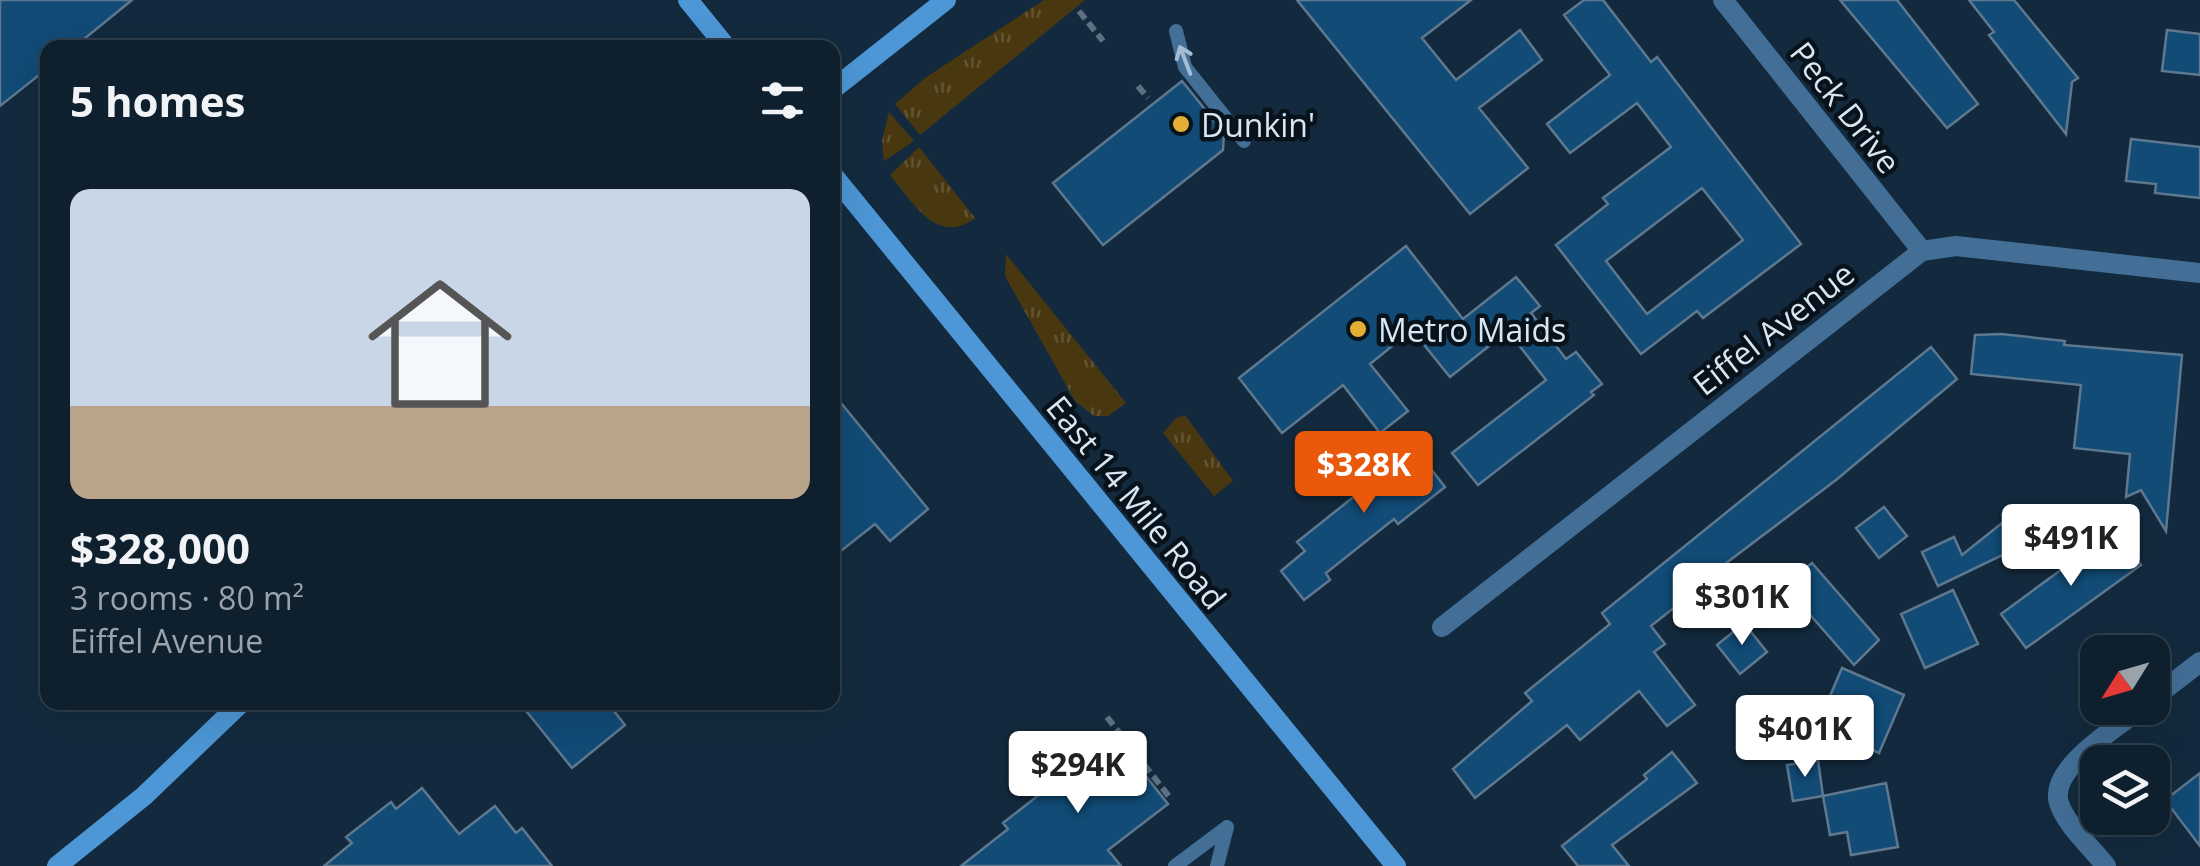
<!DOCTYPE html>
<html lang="en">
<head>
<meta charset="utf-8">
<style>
	:root { --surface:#0e202e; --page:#1c2d3a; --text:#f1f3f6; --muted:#9ba3aa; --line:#2e3e4a; --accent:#ea580c }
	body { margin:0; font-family:"Open Sans",sans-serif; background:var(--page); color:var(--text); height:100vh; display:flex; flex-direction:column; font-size:38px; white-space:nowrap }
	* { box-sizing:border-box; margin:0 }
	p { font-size:32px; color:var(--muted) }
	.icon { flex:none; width:55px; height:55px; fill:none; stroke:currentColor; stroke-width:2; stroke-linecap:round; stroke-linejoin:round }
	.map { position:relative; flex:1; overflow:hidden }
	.side { position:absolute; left:40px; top:40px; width:800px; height:670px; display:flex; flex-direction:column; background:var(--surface); border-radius:20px; box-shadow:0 10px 40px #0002,0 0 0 2px var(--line) }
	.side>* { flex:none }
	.needle { width:65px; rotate:233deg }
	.tools { position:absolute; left:2080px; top:635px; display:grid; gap:20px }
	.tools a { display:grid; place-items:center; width:90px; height:90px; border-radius:20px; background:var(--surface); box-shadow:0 10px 40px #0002,0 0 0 2px var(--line); font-size:50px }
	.price { position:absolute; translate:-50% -85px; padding:0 22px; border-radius:10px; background:#fff; color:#222; font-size:32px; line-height:65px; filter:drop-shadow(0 2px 5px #0008) }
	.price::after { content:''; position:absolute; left:50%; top:60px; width:30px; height:22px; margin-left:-15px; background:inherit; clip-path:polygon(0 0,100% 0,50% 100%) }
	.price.on { background:var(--accent); color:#fff }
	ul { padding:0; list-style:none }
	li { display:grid; align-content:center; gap:20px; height:530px; padding:0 30px }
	li span { display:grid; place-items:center; height:310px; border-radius:20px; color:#555 }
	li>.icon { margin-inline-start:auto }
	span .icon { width:180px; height:180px; fill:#fffc; stroke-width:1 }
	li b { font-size:42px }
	h2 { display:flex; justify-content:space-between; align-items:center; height:120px; padding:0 30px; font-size:42px }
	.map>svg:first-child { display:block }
	.grass { fill:url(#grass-tufts) }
	.building { fill:#114b76; stroke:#5e7890; stroke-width:2.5; fill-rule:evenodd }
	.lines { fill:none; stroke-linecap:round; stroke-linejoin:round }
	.path { stroke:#5c7082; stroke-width:6; stroke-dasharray:10 5; stroke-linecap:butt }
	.lane { stroke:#436f97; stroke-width:14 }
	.street { stroke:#436f97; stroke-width:20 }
	.secondary { stroke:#4d97d6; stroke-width:20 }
	.oneway { stroke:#a3bcd3 }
	.poi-dot { fill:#e4ae35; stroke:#08121b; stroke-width:4 }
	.labels { text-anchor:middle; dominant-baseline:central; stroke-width:9; stroke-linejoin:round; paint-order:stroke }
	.street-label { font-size:32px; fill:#d7e6f3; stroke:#08121b }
	.poi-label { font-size:32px; fill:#d7e6f3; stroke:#08121b; text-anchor:start }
</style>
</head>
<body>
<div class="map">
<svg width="2200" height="866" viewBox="0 0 2200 866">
	<defs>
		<pattern id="grass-tufts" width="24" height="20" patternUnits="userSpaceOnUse" patternTransform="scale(2.5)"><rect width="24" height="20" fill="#493710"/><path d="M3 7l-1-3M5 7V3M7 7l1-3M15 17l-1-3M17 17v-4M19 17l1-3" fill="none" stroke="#625433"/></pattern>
	</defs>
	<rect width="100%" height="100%" fill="#132a3e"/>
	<path class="grass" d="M 1044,0 L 1085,0 L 920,135 L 895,104 L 925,78 Z
		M 889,112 L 914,141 L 884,161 L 882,141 Z
		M 919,147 L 975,218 C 937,247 912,201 890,175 Z
		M 1006,254 L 1126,403 L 1108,416 L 1094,416 L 1075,401 L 1005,276 Z
		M 1185,415 L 1233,481 L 1214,496 L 1163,433 L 1176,418 Z"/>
	<path class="building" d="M 0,0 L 132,0 L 73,48 L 48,48 L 48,68 L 0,106 Z
		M 1297,0 L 1471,0 L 1422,38 L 1456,80 L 1520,30 L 1542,60 L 1479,108 L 1528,168 L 1470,214 Z
		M 1584,0 L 1603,0 L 1651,62 L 1657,57 L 1801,244 L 1703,318 L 1697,311 L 1641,354 L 1556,245 L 1608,204 L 1603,198 L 1671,147 L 1637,103 L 1570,153 L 1547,124 L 1610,75 L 1564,15 ZM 1702,188 L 1743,240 L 1647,314 L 1606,261 Z
		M 1840,0 L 1897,0 L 1978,104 L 1947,128 Z
		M 1969,0 L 2014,0 L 2078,78 L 2072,82 L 2066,134 L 1989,35 L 1994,32 Z
		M 2167,30 L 2200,34 L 2200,75 L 2162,71 Z
		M 1182,81 L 1224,133 L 1223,150 L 1103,245 L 1053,183 Z
		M 2131,139 L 2200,147 L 2200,198 L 2155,193 L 2156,184 L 2126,181 Z
		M 1406,246 L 1463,319 L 1516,277 L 1540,306 L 1531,313 L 1566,359 L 1576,352 L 1602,384 L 1591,392 L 1594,395 L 1478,485 L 1452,453 L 1546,380 L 1508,331 L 1450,377 L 1412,330 L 1370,364 L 1408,411 L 1380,433 L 1343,385 L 1282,433 L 1239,378 Z
		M 2001,334 L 2065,341 L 2064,345 L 2182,355 L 2166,531 L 2141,490 L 2126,497 L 2130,454 L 2074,448 L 2081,385 L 1971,374 L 1975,335 Z
		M 1931,347 L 1957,379 L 1836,480 L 1717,570 L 1731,588 L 1708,607 L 1695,591 L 1651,626 L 1665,644 L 1654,652 L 1695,705 L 1667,726 L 1639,691 L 1580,740 L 1567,725 L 1475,798 L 1453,769 L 1532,701 L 1525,693 L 1610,624 L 1602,613 Z
		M 832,392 L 928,509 L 890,541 L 875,524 L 832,558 Z
		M 1407,438 L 1445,487 L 1398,524 L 1394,519 L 1326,573 L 1330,580 L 1304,600 L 1281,571 L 1305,551 L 1297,542 L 1381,475 L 1372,464 Z
		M 1884,507 L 1907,536 L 1879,558 L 1856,528 Z
		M 2017,511 L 2038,538 L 1938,586 L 1922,552 L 1954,537 L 1962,555 Z
		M 2115,530 L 2141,565 L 2026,648 L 2001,614 Z
		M 1812,563 L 1879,640 L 1854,665 L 1784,585 Z
		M 1953,590 L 1978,644 L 1925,668 L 1901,614 Z
		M 1744,623 L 1767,652 L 1740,674 L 1717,645 Z
		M 1842,668 L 1904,695 L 1879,753 L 1821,727 L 1821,717 Z
		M 519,702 L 607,702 L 625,725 L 572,768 Z
		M 1114,736 L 1168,804 L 1108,850 L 1121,866 L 961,866 L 1008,829 L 1003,823 Z
		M 1672,752 L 1697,783 L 1612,845 L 1629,866 L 1578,866 L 1562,846 L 1647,779 L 1644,775 Z
		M 1818,760 L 1823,796 L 1793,801 L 1787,765 Z
		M 2200,773 L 2200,846 L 2165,800 Z
		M 1886,783 L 1898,847 L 1851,855 L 1847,832 L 1830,835 L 1823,796 Z
		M 422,788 L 459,834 L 495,806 L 516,833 L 522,828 L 552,866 L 324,866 L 352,843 L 346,837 L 391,802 L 396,809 Z"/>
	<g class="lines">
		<path class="path" d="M 1079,11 L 1103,41
			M 1138,86 L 1148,98
			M 1107,717 L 1171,799
			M 1043,767 L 1055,782"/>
		<path class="lane" d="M 1176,31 L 1185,67 L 1244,141
			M 1175,866 L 1227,827
			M 1217,866 L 1227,827"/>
		<path class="street" d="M 1723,0 L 1922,251
			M 1442,627 L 1922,251 L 1956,246 L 2200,273
			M 2152,699 L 2200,662
			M 2106,866 C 2092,848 2066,825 2059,803 C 2048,768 2118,727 2142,708"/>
		<path class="secondary" d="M 688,0 L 727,48
			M 832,90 L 946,0
			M 832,174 L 1396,866
			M 57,866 L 144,796 L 242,702"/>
	</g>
	<defs><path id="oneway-shaft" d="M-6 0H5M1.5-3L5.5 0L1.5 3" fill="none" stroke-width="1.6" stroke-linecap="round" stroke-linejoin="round" transform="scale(2.5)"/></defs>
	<use class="oneway" href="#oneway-shaft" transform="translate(1185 60) rotate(-111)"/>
	<g class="poi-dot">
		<circle cx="1181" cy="124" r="10"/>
		<circle cx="1358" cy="329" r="10"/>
	</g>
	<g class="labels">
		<g class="street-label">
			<text transform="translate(1846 107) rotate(52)">Peck Drive</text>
			<text transform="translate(1773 328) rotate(-38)">Eiffel Avenue</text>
			<text transform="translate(1137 502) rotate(51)">East 14 Mile Road</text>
		</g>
		<g class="poi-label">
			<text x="1201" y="124">Dunkin'</text>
			<text x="1378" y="329">Metro Maids</text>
		</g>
	</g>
</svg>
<div class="tools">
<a><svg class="needle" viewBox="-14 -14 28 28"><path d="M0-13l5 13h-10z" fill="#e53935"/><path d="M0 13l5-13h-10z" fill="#9ba3aa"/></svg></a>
<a><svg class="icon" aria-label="layers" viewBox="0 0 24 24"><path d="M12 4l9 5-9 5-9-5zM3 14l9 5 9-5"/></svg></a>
</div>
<b class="price on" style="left:1364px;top:516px">$328K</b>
<b class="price" style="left:2071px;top:589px">$491K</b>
<b class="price" style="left:1742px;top:648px">$301K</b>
<b class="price" style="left:1805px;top:780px">$401K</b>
<b class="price" style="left:1078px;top:816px">$294K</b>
<section class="side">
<h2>5 homes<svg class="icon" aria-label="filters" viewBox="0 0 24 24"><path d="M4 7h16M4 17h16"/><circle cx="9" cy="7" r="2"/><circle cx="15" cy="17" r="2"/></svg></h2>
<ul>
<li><span style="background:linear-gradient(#c9d6e8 70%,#b9a48a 0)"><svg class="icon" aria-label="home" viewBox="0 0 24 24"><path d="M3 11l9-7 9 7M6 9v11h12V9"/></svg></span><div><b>$328,000</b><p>3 rooms · 80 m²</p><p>Eiffel Avenue</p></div></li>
</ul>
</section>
</div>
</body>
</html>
